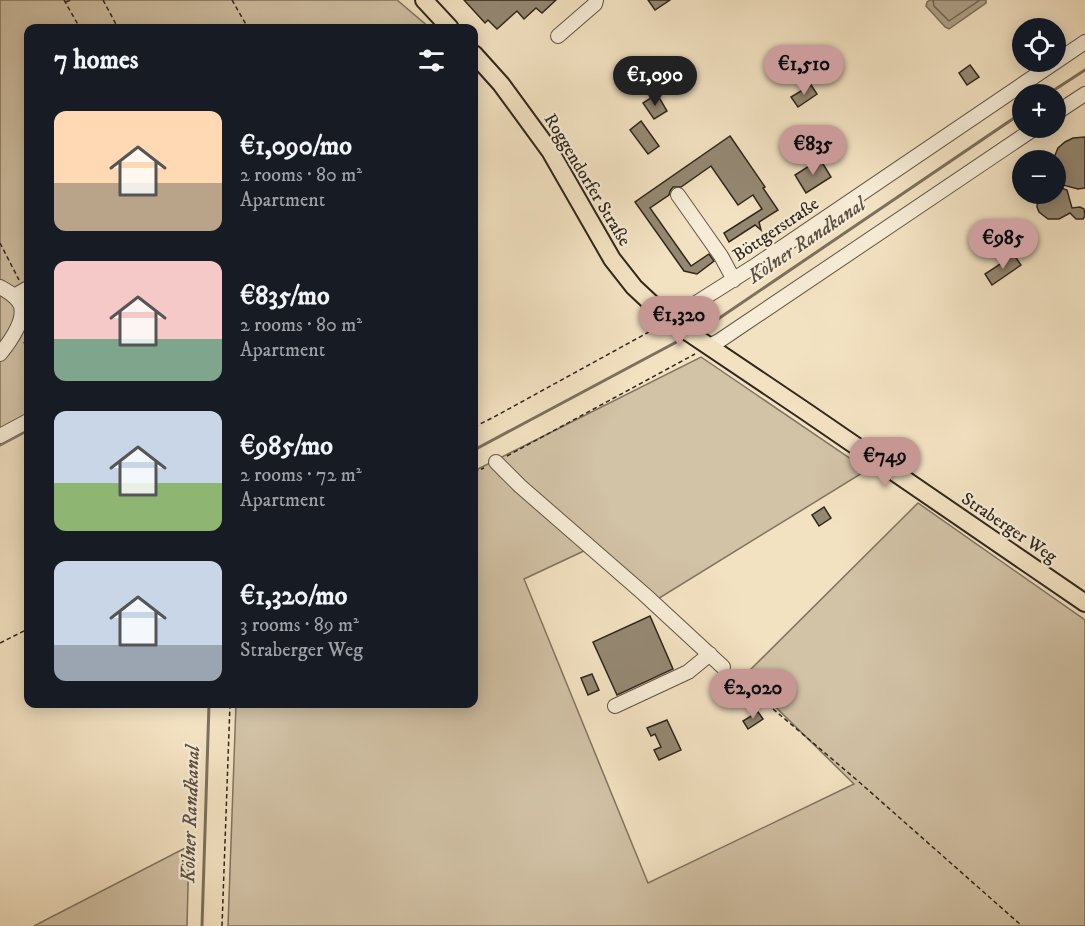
<!DOCTYPE html>
<html lang="en">
<head>
<meta charset="utf-8">
<style>
	:root { --surface:#171b24; --page:#20242c; --text:#f1f3f6; --muted:#9ea1a6; --accent:#c59692 }
	body { margin:0; font-family:"IM FELL DW Pica",serif; background:var(--page); color:var(--text); height:100vh; display:flex; flex-direction:column; font-size:22px; white-space:nowrap }
	* { box-sizing:border-box; margin:0 }
	p { font-size:20px; color:var(--muted) }
	.icon { flex:none; width:33px; height:33px; fill:none; stroke:currentColor; stroke-width:2; stroke-linecap:round; stroke-linejoin:round }
	.map { position:relative; flex:1; overflow:hidden }
	.sheet { position:absolute; left:24px; top:24px; width:454px; height:684px; display:flex; flex-direction:column; background:var(--surface); border-radius:12px; box-shadow:0 3px 15px #0003 }
	.sheet>* { flex:none }
	.buttons { position:absolute; left:1012px; top:18px; display:grid; gap:12px }
	.buttons a { display:grid; place-items:center; width:54px; height:54px; border-radius:50%; background:var(--surface); box-shadow:0 3px 15px #0003; font-size:30px }
	.price { position:absolute; translate:-50% -51px; padding:0 14px; border-radius:21px; background:var(--accent); color:#111; font-size:20px; line-height:39px; filter:drop-shadow(0 2px 3px #0008) }
	.price::after { content:''; position:absolute; left:50%; top:36px; width:18px; height:14px; margin-left:-9px; background:inherit; clip-path:polygon(0 0,100% 0,50% 100%) }
	.price.selected { background:#222; color:#fff }
	ul { padding:0; list-style:none }
	li { display:flex; align-items:center; gap:18px; height:150px; padding:0 30px }
	li span { display:grid; place-items:center; flex:none; width:168px; height:120px; border-radius:12px; color:#555 }
	li>.icon { margin-inline-start:auto }
	span .icon { width:72px; height:72px; fill:#fffc; stroke-width:1 }
	li b { font-size:26px }
	h2 { display:flex; justify-content:space-between; align-items:center; height:72px; padding:0 30px; font-size:26px }
	.map>svg:first-child { display:block }
	.green { fill:#d2c2a6; stroke:#807462; stroke-width:1.5 }
	.water { fill:#b0a28a; stroke:#7c705e; stroke-width:1.5 }
	.lines { fill:none; stroke-linecap:round; stroke-linejoin:round }
	.shore { stroke:#706454; stroke-width:1.5 }
	.stream { stroke:#7c705e; stroke-width:3 }
	.building { fill:#958873; stroke:#2f261d; stroke-width:1.5 }
	.minor-casing { stroke:#605546; stroke-width:16 }
	.major-casing { stroke:#2f261d; stroke-width:20 }
	.path { stroke:#2f261d; stroke-width:1.5; stroke-dasharray:4.5 3; stroke-linecap:butt }
	.minor { stroke:#f7ecd7; stroke-width:14 }
	.major { stroke:#f3e2c2; stroke-width:16 }
	.labels { text-anchor:middle; dominant-baseline:central; stroke-width:4.5; stroke-linejoin:round; paint-order:stroke }
	.street-label { font-size:18px; fill:#2f261d; stroke:#f7ecd7 }
	.water-label { font-size:20px; font-style:italic; fill:#5c5143; stroke:#f7ecd7 }
</style>
</head>
<body>
<div class="map">
<svg width="1085" height="926" viewBox="0 0 1085 926">
	<rect width="100%" height="100%" fill="#f3e2c2"/>
	<filter id="stains"><feTurbulence type="fractalNoise" baseFrequency=".00333" numOctaves="4"/><feColorMatrix values="0 0 0 0 .2 0 0 0 0 .09 0 0 0 0 .02 0 0 0 .5 -.17"/></filter>
	<radialGradient id="worn" r=".72"><stop offset=".6" stop-color="#630" stop-opacity="0"/><stop offset="1" stop-color="#630" stop-opacity=".3"/></radialGradient>
	<path class="green" d="M 0,0 L 397,0 L 430,28 L 28,28 L 28,431 L 0,446 Z
		M 701,357 L 867,470 L 648,605 L 586,550 L 524,579 L 648,883 L 854,784 L 744,676 L 918,503 L 1085,620 L 1085,926 L 228,926 L 236,704 L 474,704 L 474,471 Z
		M 189,846 L 187,926 L 34,926 Z"/>
	<path class="water" d="M 930,0 L 986,0 L 986,3 L 949,29 L 945,27 L 926,6 L 927,2 Z"/>
	<g class="lines">
		<path class="shore" d="M 933,0 L 934,6 L 949,21 L 980,0"/>
		<path class="stream" d="M 1048,94 L 1085,70
			M 698,331 L 715,321 L 1023,112
			M 474,450 L 684,338
			M 202,926 L 209,704"/>
	</g>
	<path class="building" d="M 464,0 L 556,0 L 542,13 L 536,8 L 524,19 L 517,11 L 497,29 L 488,20 L 485,23 Z
		M 648,0 L 670,0 L 655,10 Z
		M 671,60 L 683,78 L 674,84 L 667,75 L 661,79 L 656,71 Z
		M 970,65 L 979,77 L 967,85 L 959,73 Z
		M 811,85 L 817,94 L 798,107 L 791,97 Z
		M 657,94 L 667,111 L 654,119 L 643,103 Z
		M 641,121 L 659,146 L 648,154 L 630,130 Z
		M 730,136 L 765,187 L 763,188 L 778,210 L 759,222 L 761,230 L 755,225 L 729,242 L 724,233 L 762,209 L 753,195 L 738,205 L 711,166 L 681,187 L 673,187 L 670,191 L 669,195 L 650,208 L 691,266 L 709,254 L 714,261 L 697,274 L 684,271 L 635,202 Z
		M 1085,137 L 1085,188 L 1078,189 L 1059,184 L 1056,173 L 1056,160 L 1053,160 L 1058,148 L 1065,142 L 1073,138 Z
		M 820,159 L 831,177 L 806,193 L 795,175 Z
		M 1056,186 L 1067,190 L 1072,208 L 1080,207 L 1084,209 L 1085,216 L 1083,219 L 1076,219 L 1070,213 L 1059,219 L 1048,219 L 1039,212 L 1037,207 L 1038,196 L 1039,194 L 1056,194 Z
		M 1014,255 L 1021,265 L 992,285 L 985,274 Z
		M 824,507 L 831,518 L 819,526 L 812,515 Z
		M 650,616 L 673,669 L 617,695 L 593,642 Z
		M 592,674 L 599,690 L 588,695 L 581,678 Z
		M 758,712 L 763,719 L 748,729 L 743,721 Z
		M 667,720 L 681,750 L 659,760 L 654,750 L 661,747 L 655,734 L 651,736 L 647,728 Z"/>
	<g class="lines">
		<g class="minor-casing">
			<path id="minor" d="M 558,36 L 595,4 L 596,0
				M 1056,113 L 1085,94
				M 678,195 L 721,256 L 734,280
				M 0,287 C 7,291 18,297 21,306 C 25,322 9,343 0,354
				M 14,296 L 28,288
				M 667,318 L 682,312 L 753,267 L 1085,42
				M 709,346 L 719,341 L 1035,128
				M 0,436 L 28,421
				M 496,462 L 520,486 L 644,594 L 723,667
				M 615,706 L 688,672 L 710,654"/>
		</g>
		<g class="major-casing">
			<path id="major" d="M 424,0 L 450,28
				M 474,54 L 501,84 L 550,151 L 612,259 L 634,287 L 667,318 L 805,411 L 1085,603"/>
		</g>
		<path class="path" d="M 64,0 L 80,28
			M 103,0 L 118,28
			M 232,0 L 248,28
			M 66,2 L 71,0
			M 0,243 L 19,280
			M 24,342 L 28,353
			M 474,427 L 494,417 L 658,327
			M 507,456 L 695,354
			M 474,472 L 484,468
			M 0,643 L 28,629
			M 733,675 L 858,781 L 1022,926
			M 222,926 L 230,704"/>
		<use href="#minor" class="minor"/>
		<use href="#major" class="major"/>
	</g>
	<g class="labels">
		<g class="street-label">
			<text transform="translate(587 180) rotate(59)">Roggendorfer Straße</text>
			<text transform="translate(776 230) rotate(-34)">Böttgerstraße</text>
			<text transform="translate(1009 528) rotate(34)">Straberger Weg</text>
		</g>
		<g class="water-label">
			<text transform="translate(807 241) rotate(-34)">Kölner Randkanal</text>
			<text transform="translate(191 814) rotate(-88)">Kölner Randkanal</text>
		</g>
	</g>
	<rect width="100%" height="100%" filter="url(#stains)"/>
	<rect width="100%" height="100%" fill="url(#worn)"/>
</svg>
<div class="buttons">
<a><svg class="icon" aria-label="locate" viewBox="0 0 24 24"><circle cx="12" cy="12" r="6"/><path d="M12 2v4M12 18v4M2 12h4M18 12h4"/></svg></a>
<a>+</a>
<a>−</a>
</div>
<b class="price" style="left:804px;top:96px">€1,510</b>
<b class="price selected" style="left:655px;top:107px">€1,090</b>
<b class="price" style="left:813px;top:176px">€835</b>
<b class="price" style="left:1003px;top:270px">€985</b>
<b class="price" style="left:679px;top:347px">€1,320</b>
<b class="price" style="left:885px;top:488px">€749</b>
<b class="price" style="left:753px;top:720px">€2,020</b>
<section class="sheet">
<h2>7 homes<svg class="icon" aria-label="filters" viewBox="0 0 24 24"><path d="M4 7h16M4 17h16"/><circle cx="9" cy="7" r="2"/><circle cx="15" cy="17" r="2"/></svg></h2>
<ul>
<li><span style="background:linear-gradient(#ffd9b3 60%,#b9a48a 0)"><svg class="icon" aria-label="home" viewBox="0 0 24 24"><path d="M3 11l9-7 9 7M6 9v11h12V9"/></svg></span><div><b>€1,090/mo</b><p>2 rooms · 80 m²</p><p>Apartment</p></div></li>
<li><span style="background:linear-gradient(#f6c9c9 65%,#7fa58c 0)"><svg class="icon" aria-label="home" viewBox="0 0 24 24"><path d="M3 11l9-7 9 7M6 9v11h12V9"/></svg></span><div><b>€835/mo</b><p>2 rooms · 80 m²</p><p>Apartment</p></div></li>
<li><span style="background:linear-gradient(#c9d6e8 60%,#8fb573 0)"><svg class="icon" aria-label="home" viewBox="0 0 24 24"><path d="M3 11l9-7 9 7M6 9v11h12V9"/></svg></span><div><b>€985/mo</b><p>2 rooms · 72 m²</p><p>Apartment</p></div></li>
<li><span style="background:linear-gradient(#c9d6e8 70%,#9aa5b1 0)"><svg class="icon" aria-label="home" viewBox="0 0 24 24"><path d="M3 11l9-7 9 7M6 9v11h12V9"/></svg></span><div><b>€1,320/mo</b><p>3 rooms · 89 m²</p><p>Straberger Weg</p></div></li>
</ul>
</section>
</div>
</body>
</html>
